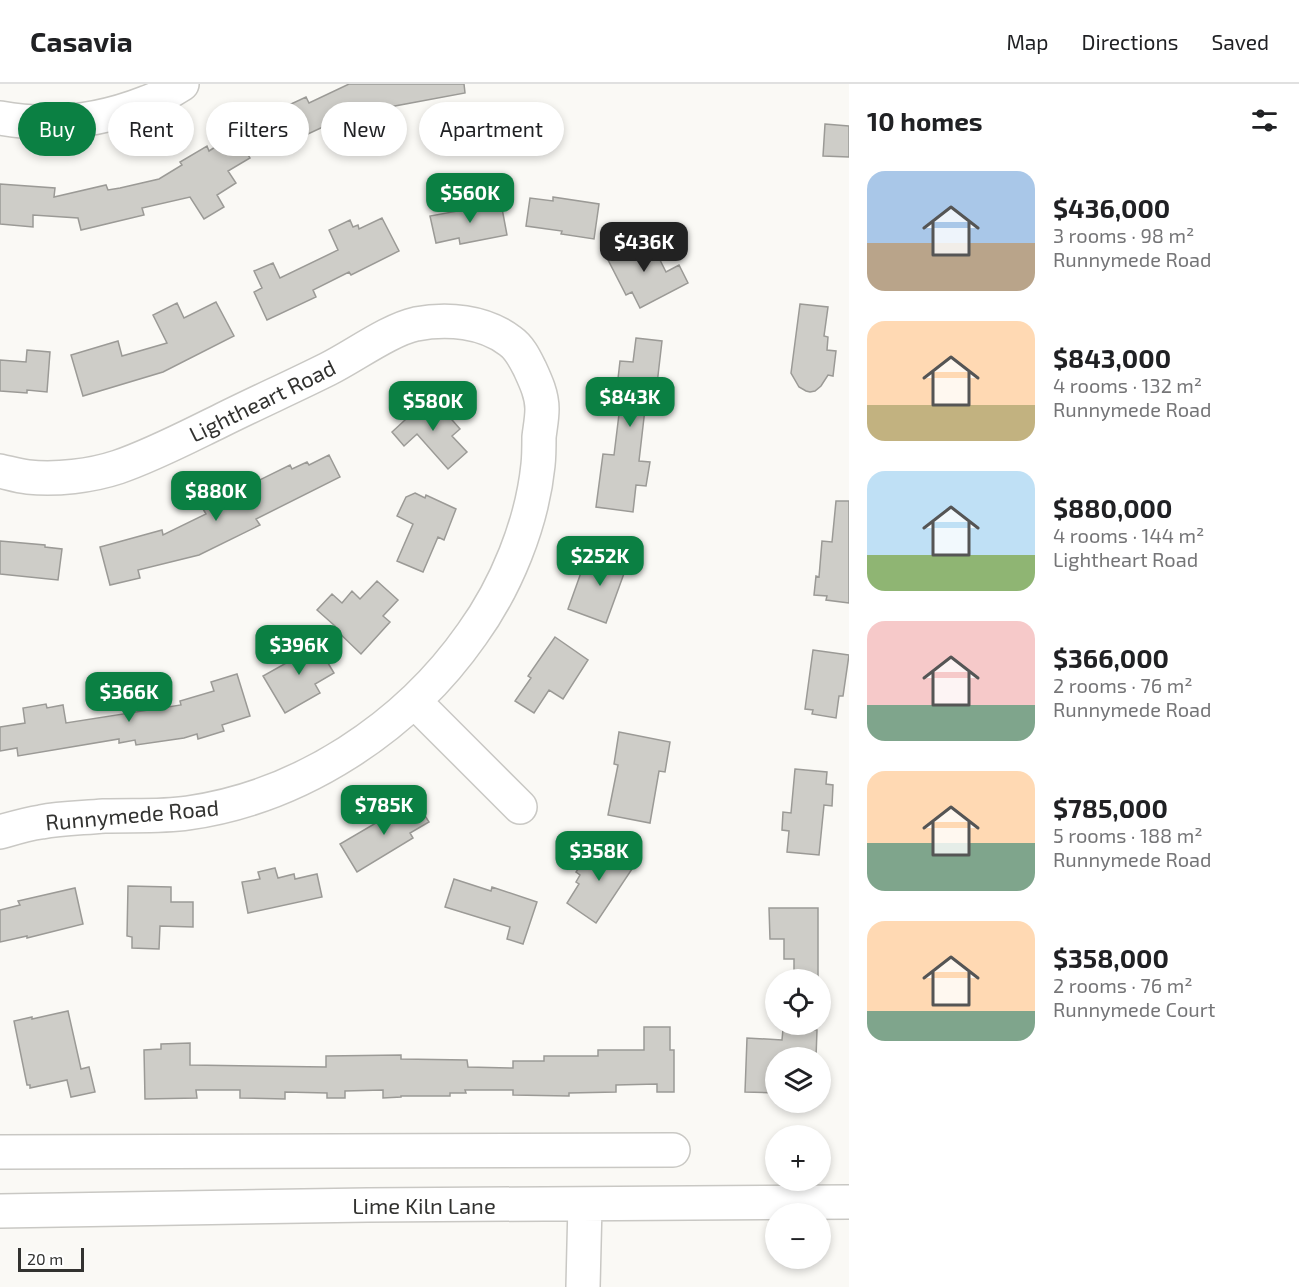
<!DOCTYPE html>
<html lang="en">
<head>
<meta charset="utf-8">
<style>
	:root { --surface:#fff; --page:#f2f2f2; --text:#202124; --muted:#757577; --line:#e0e0e0; --accent:#0b8043 }
	body { margin:0; font-family:"Exo 2",sans-serif; background:var(--page); color:var(--text); height:100vh; display:flex; flex-direction:column; font-size:22px; white-space:nowrap }
	* { box-sizing:border-box; margin:0 }
	p { font-size:20px; color:var(--muted) }
	.icon { flex:none; width:33px; height:33px; fill:none; stroke:currentColor; stroke-width:2; stroke-linecap:round; stroke-linejoin:round }
	.map { position:relative; flex:1; overflow:hidden }
	.panel { display:flex; flex-direction:column; background:var(--surface); width:450px }
	.panel>* { flex:none }
	.hud { position:absolute; left:18px; top:18px; width:570px; height:54px; display:flex; gap:12px }
	.fabs { position:absolute; left:765px; top:885px; display:grid; gap:12px }
	.fabs a { display:grid; place-items:center; width:66px; height:66px; border-radius:50%; background:var(--surface); box-shadow:0 3px 9px #0003; font-size:30px }
	.scale { position:absolute; left:18px; bottom:15px; width:66px; box-sizing:border-box; padding-left:6px; border:3px solid #323230; border-top:0; font-size:16px; line-height:21px; white-space:nowrap; color:#323230; -webkit-text-stroke:4px #fff; paint-order:stroke }
	.price { position:absolute; translate:-50% -51px; padding:0 14px; border-radius:12px; background:var(--accent); color:#fff; font-size:20px; line-height:39px; filter:drop-shadow(0 2px 3px #0008) }
	.price::after { content:''; position:absolute; left:50%; top:36px; width:18px; height:14px; margin-left:-9px; background:inherit; clip-path:polygon(0 0,100% 0,50% 100%) }
	.price.active { background:#222; color:#fff }
	ul { padding:0; list-style:none }
	li { display:flex; align-items:center; gap:18px; height:150px; padding:0 18px }
	li span { display:grid; place-items:center; flex:none; width:168px; height:120px; border-radius:18px; color:#555 }
	li>.icon { margin-inline-start:auto }
	span .icon { width:72px; height:72px; fill:#fffc; stroke-width:1 }
	li b { font-size:26px }
	h2 { display:flex; justify-content:space-between; align-items:center; height:72px; padding:0 18px; font-size:26px }
	.tag { padding:0 21px; border-radius:27px; background:var(--surface); box-shadow:0 3px 9px #0003; font-size:21px; line-height:54px }
	.tag.active { background:var(--accent); color:#fff }
	header { display:flex; align-items:center; gap:36px; box-sizing:border-box; height:84px; padding:0 30px; background:var(--surface); border-bottom:2px solid var(--line) }
	header strong { font-size:28px }
	nav { display:flex; gap:33px; margin-inline-start:auto; font-size:21px }
	main { display:flex; flex:1; min-height:0 }
	.map>svg:first-child { display:block }
	.building { fill:#cecdc8; stroke:#9b9a96; stroke-width:1.5 }
	.lines { fill:none; stroke-linecap:round; stroke-linejoin:round }
	.minor-casing { stroke:#c9c8c4; stroke-width:36 }
	.minor { stroke:#fff; stroke-width:33 }
	.labels { text-anchor:middle; dominant-baseline:central; stroke-width:4.5; stroke-linejoin:round; paint-order:stroke }
	.street-label { font-size:22px; fill:#323230; stroke:#fff }
</style>
</head>
<body>
<header>
<strong>Casavia</strong>
<nav><a>Map</a><a>Directions</a><a>Saved</a></nav>
</header>
<main>
<div class="map">
<svg width="849" height="1203" viewBox="0 0 849 1203">
	<rect width="100%" height="100%" fill="#faf9f5"/>
	<path class="building" d="M 349,0 L 464,0 L 465,9 L 373,26 L 372,20 L 278,64 L 263,33 L 306,13 L 309,19 Z
		M 825,40 L 849,42 L 849,73 L 823,72 Z
		M 235,50 L 250,74 L 228,87 L 236,99 L 217,111 L 224,123 L 204,135 L 190,113 L 142,124 L 144,131 L 81,146 L 78,134 L 33,131 L 33,143 L 0,140 L 0,100 L 55,104 L 54,113 L 106,101 L 108,106 L 120,104 L 159,95 L 182,81 L 180,78 L 207,62 L 209,67 Z
		M 553,113 L 599,120 L 594,155 L 561,150 L 562,147 L 526,142 L 530,114 L 553,117 Z
		M 501,119 L 507,151 L 460,160 L 459,154 L 436,159 L 430,132 Z
		M 382,134 L 399,167 L 351,191 L 349,188 L 313,206 L 316,213 L 267,236 L 254,208 L 262,204 L 254,187 L 273,179 L 280,194 L 338,166 L 329,146 L 350,136 L 353,143 L 358,141 L 359,145 Z
		M 638,152 L 648,170 L 655,166 L 666,188 L 679,181 L 688,199 L 640,224 L 632,208 L 626,211 L 605,170 Z
		M 216,218 L 234,252 L 163,288 L 83,312 L 71,271 L 118,257 L 122,272 L 167,259 L 153,231 L 177,219 L 184,234 Z
		M 800,220 L 828,223 L 824,252 L 828,253 L 827,266 L 836,267 L 833,292 L 828,291 L 821,302 L 815,307 L 810,308 L 806,307 L 799,303 L 791,289 Z
		M 636,254 L 662,257 L 654,326 L 645,325 L 639,377 L 650,378 L 646,402 L 636,401 L 633,428 L 596,423 L 603,370 L 614,371 L 620,322 L 615,321 L 620,277 L 633,278 Z
		M 27,266 L 50,268 L 47,308 L 27,306 L 27,309 L 0,307 L 0,276 L 26,278 Z
		M 431,312 L 460,345 L 452,352 L 467,368 L 448,385 L 417,350 L 404,362 L 392,348 Z
		M 329,371 L 340,393 L 256,435 L 260,441 L 199,471 L 138,486 L 140,494 L 110,501 L 100,463 L 162,446 L 163,451 L 206,430 L 203,425 L 215,419 L 215,418 L 290,381 L 292,385 L 307,378 L 309,381 Z
		M 415,409 L 425,414 L 426,411 L 456,425 L 444,456 L 438,453 L 423,488 L 397,477 L 413,440 L 397,432 L 406,413 Z
		M 836,417 L 849,417 L 849,519 L 826,516 L 827,512 L 814,511 L 816,492 L 819,493 L 822,457 L 832,458 Z
		M 0,457 L 45,461 L 45,463 L 62,465 L 58,496 L 0,490 Z
		M 605,464 L 630,473 L 606,539 L 568,525 L 583,483 L 596,488 Z
		M 377,497 L 398,516 L 383,532 L 390,538 L 361,570 L 333,543 L 335,542 L 317,526 L 332,510 L 342,519 L 352,507 L 360,515 Z
		M 555,553 L 588,576 L 563,615 L 549,606 L 534,629 L 515,617 L 531,594 L 528,592 Z
		M 313,554 L 334,589 L 315,600 L 320,609 L 285,629 L 263,592 L 297,573 L 292,566 Z
		M 813,566 L 849,571 L 843,612 L 839,612 L 836,634 L 812,630 L 813,626 L 805,625 Z
		M 237,590 L 250,632 L 222,641 L 224,647 L 198,655 L 197,650 L 184,654 L 136,661 L 135,656 L 119,659 L 119,655 L 18,672 L 17,664 L 0,667 L 0,643 L 25,639 L 23,624 L 46,620 L 47,624 L 63,621 L 66,639 L 181,621 L 180,617 L 214,607 L 211,598 Z
		M 619,648 L 670,658 L 665,688 L 659,687 L 650,739 L 608,731 L 618,681 L 614,680 Z
		M 795,685 L 827,688 L 826,700 L 833,701 L 832,722 L 824,721 L 819,771 L 787,768 L 789,747 L 782,746 L 783,728 L 791,729 Z
		M 415,716 L 429,738 L 410,749 L 413,754 L 357,788 L 340,760 Z
		M 602,761 L 634,782 L 596,839 L 567,819 L 579,800 L 576,798 L 580,791 L 576,788 L 592,764 L 600,769 Z
		M 275,784 L 278,794 L 294,790 L 295,795 L 317,790 L 322,813 L 248,829 L 242,798 L 260,795 L 258,788 Z
		M 454,795 L 491,807 L 492,803 L 537,818 L 523,860 L 507,855 L 510,843 L 445,823 Z
		M 128,802 L 171,803 L 171,818 L 193,818 L 193,843 L 160,842 L 159,865 L 132,864 L 132,853 L 127,852 Z
		M 75,804 L 83,840 L 27,854 L 27,852 L 0,858 L 0,826 L 20,821 L 18,817 Z
		M 769,824 L 818,824 L 818,896 L 794,896 L 794,875 L 784,875 L 784,855 L 770,855 Z
		M 68,927 L 81,985 L 89,983 L 95,1008 L 71,1013 L 67,996 L 30,1004 L 30,1001 L 27,1001 L 14,937 L 32,933 L 32,935 Z
		M 644,943 L 670,943 L 670,966 L 674,966 L 674,1008 L 657,1008 L 657,1000 L 616,1001 L 616,1008 L 569,1009 L 569,1012 L 513,1011 L 513,1006 L 465,1006 L 466,1009 L 450,1009 L 450,1012 L 401,1012 L 401,1013 L 383,1014 L 383,1006 L 345,1007 L 345,1014 L 327,1014 L 327,1009 L 285,1008 L 285,1015 L 240,1014 L 240,1006 L 196,1006 L 197,1014 L 145,1015 L 144,966 L 161,965 L 161,960 L 190,959 L 190,981 L 326,983 L 326,972 L 401,971 L 401,975 L 467,976 L 468,983 L 513,984 L 513,977 L 544,977 L 544,972 L 598,972 L 598,966 L 644,966 Z
		M 783,945 L 817,946 L 816,974 L 776,974 L 776,1009 L 745,1008 L 747,954 L 782,956 Z"/>
	<g class="lines">
		<g class="minor-casing">
			<path id="minor" d="M 0,34 C 49,43 99,37 145,19 C 158,15 171,7 182,0
				M 0,387 C 9,389 18,392 28,393 C 56,396 91,392 118,383 C 153,371 187,353 220,337 C 256,319 292,303 328,285 C 354,272 389,246 416,240 C 447,234 484,237 510,257 C 520,264 525,275 530,285 C 536,298 542,311 542,325 C 542,335 540,344 539,353 C 539,363 539,372 538,381 C 532,440 506,503 472,550 C 407,643 301,713 188,729 C 161,733 132,731 104,732 C 83,734 61,734 41,738 C 27,740 14,744 0,748
				M 414,617 L 520,723
				M 0,1068 L 673,1066
				M 0,1127 L 368,1121 L 849,1118
				M 583,1203 L 585,1120"/>
		</g>
		<use href="#minor" class="minor"/>
	</g>
	<g class="labels">
		<g class="street-label">
			<text transform="translate(262 316) rotate(-26)">Lightheart Road</text>
			<text transform="translate(132 730) rotate(-5)">Runnymede Road</text>
			<text x="424" y="1121">Lime Kiln Lane</text>
		</g>
	</g>
</svg>
<div class="fabs">
<a><svg class="icon" aria-label="locate" viewBox="0 0 24 24"><circle cx="12" cy="12" r="6"/><path d="M12 2v4M12 18v4M2 12h4M18 12h4"/></svg></a>
<a><svg class="icon" aria-label="layers" viewBox="0 0 24 24"><path d="M12 4l9 5-9 5-9-5zM3 14l9 5 9-5"/></svg></a>
<a>+</a>
<a>−</a>
</div>
<div class="scale">20 m</div>
<b class="price" style="left:470px;top:140px">$560K</b>
<b class="price active" style="left:644px;top:189px">$436K</b>
<b class="price" style="left:630px;top:344px">$843K</b>
<b class="price" style="left:433px;top:348px">$580K</b>
<b class="price" style="left:216px;top:438px">$880K</b>
<b class="price" style="left:600px;top:503px">$252K</b>
<b class="price" style="left:299px;top:592px">$396K</b>
<b class="price" style="left:129px;top:639px">$366K</b>
<b class="price" style="left:384px;top:752px">$785K</b>
<b class="price" style="left:599px;top:798px">$358K</b>
<div class="hud">
<a class="tag active">Buy</a>
<a class="tag">Rent</a>
<a class="tag">Filters</a>
<a class="tag">New</a>
<a class="tag">Apartment</a>
</div>
</div>
<section class="panel">
<h2>10 homes<svg class="icon" aria-label="filters" viewBox="0 0 24 24"><path d="M4 7h16M4 17h16"/><circle cx="9" cy="7" r="2"/><circle cx="15" cy="17" r="2"/></svg></h2>
<ul>
<li><span style="background:linear-gradient(#a9c7e8 60%,#b9a48a 0)"><svg class="icon" aria-label="home" viewBox="0 0 24 24"><path d="M3 11l9-7 9 7M6 9v11h12V9"/></svg></span><div><b>$436,000</b><p>3 rooms · 98 m²</p><p>Runnymede Road</p></div></li>
<li><span style="background:linear-gradient(#ffd9b3 70%,#c2b280 0)"><svg class="icon" aria-label="home" viewBox="0 0 24 24"><path d="M3 11l9-7 9 7M6 9v11h12V9"/></svg></span><div><b>$843,000</b><p>4 rooms · 132 m²</p><p>Runnymede Road</p></div></li>
<li><span style="background:linear-gradient(#bfe0f5 70%,#8fb573 0)"><svg class="icon" aria-label="home" viewBox="0 0 24 24"><path d="M3 11l9-7 9 7M6 9v11h12V9"/></svg></span><div><b>$880,000</b><p>4 rooms · 144 m²</p><p>Lightheart Road</p></div></li>
<li><span style="background:linear-gradient(#f6c9c9 70%,#7fa58c 0)"><svg class="icon" aria-label="home" viewBox="0 0 24 24"><path d="M3 11l9-7 9 7M6 9v11h12V9"/></svg></span><div><b>$366,000</b><p>2 rooms · 76 m²</p><p>Runnymede Road</p></div></li>
<li><span style="background:linear-gradient(#ffd9b3 60%,#7fa58c 0)"><svg class="icon" aria-label="home" viewBox="0 0 24 24"><path d="M3 11l9-7 9 7M6 9v11h12V9"/></svg></span><div><b>$785,000</b><p>5 rooms · 188 m²</p><p>Runnymede Road</p></div></li>
<li><span style="background:linear-gradient(#ffd9b3 75%,#7fa58c 0)"><svg class="icon" aria-label="home" viewBox="0 0 24 24"><path d="M3 11l9-7 9 7M6 9v11h12V9"/></svg></span><div><b>$358,000</b><p>2 rooms · 76 m²</p><p>Runnymede Court</p></div></li>
</ul>
</section>
</main>
</body>
</html>
